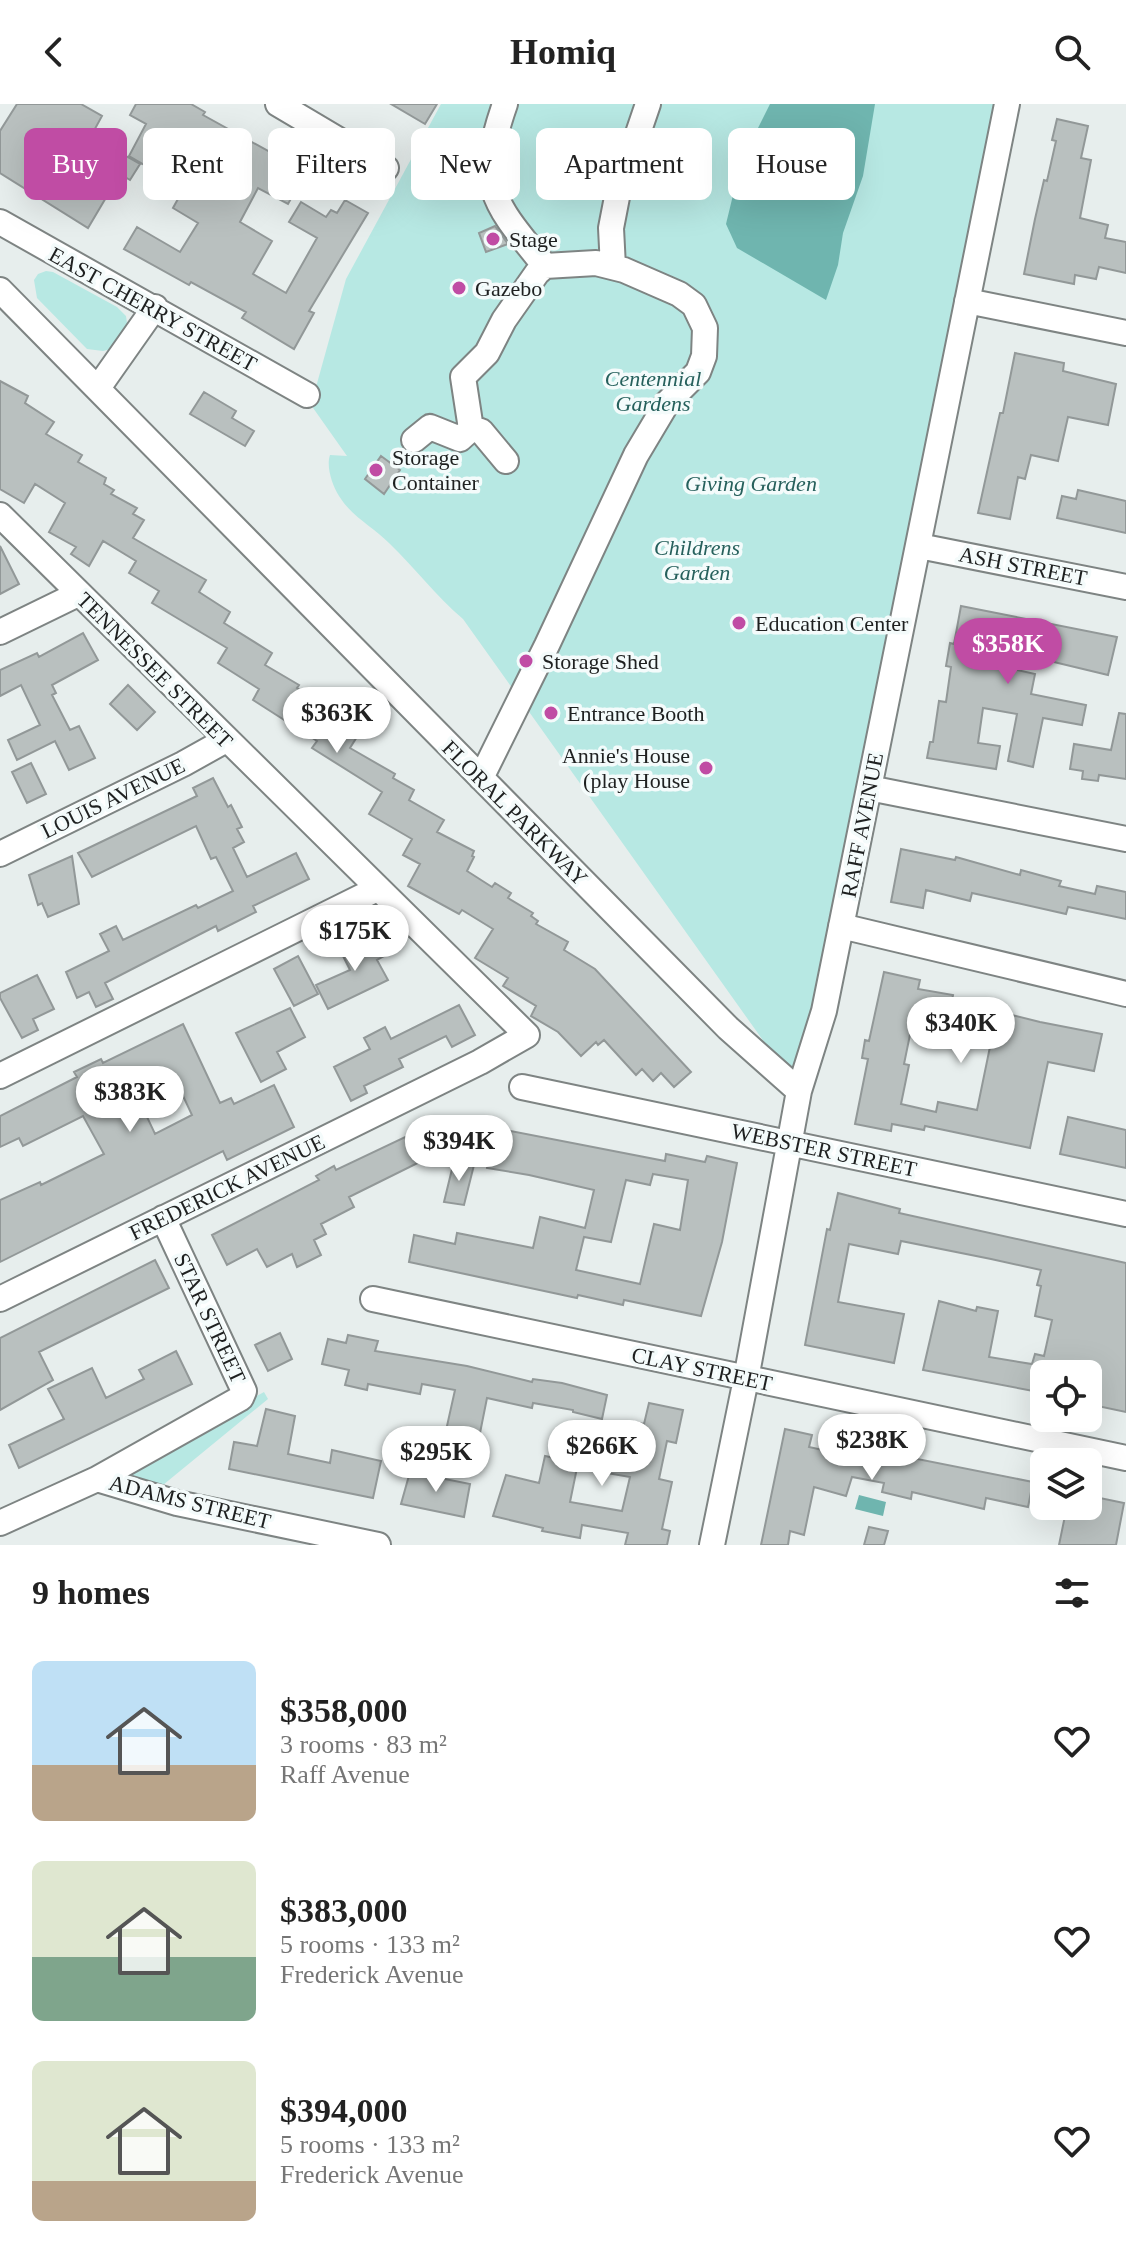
<!DOCTYPE html>
<html lang="en">
<head>
<meta charset="utf-8">
<style>
	:root { --surface:#fff; --page:#f2f2f2; --text:#222; --muted:#767676; --accent:#c04ca4 }
	body { margin:0; font-family:"Times New Roman",serif; background:var(--page); color:var(--text); height:100vh; display:flex; flex-direction:column; font-size:30px; white-space:nowrap }
	* { box-sizing:border-box; margin:0 }
	p { font-size:26px; color:var(--muted) }
	.icon { flex:none; width:44px; height:44px; fill:none; stroke:currentColor; stroke-width:2; stroke-linecap:round; stroke-linejoin:round }
	.map { position:relative; height:1441px; overflow:hidden }
	.panel { display:flex; flex-direction:column; background:var(--surface); flex:1 }
	.panel>* { flex:none }
	.banner { position:absolute; left:24px; top:24px; width:1078px; height:72px; display:flex; gap:16px }
	.fabs { position:absolute; left:1030px; top:1256px; display:grid; gap:16px }
	.fabs a { display:grid; place-items:center; width:72px; height:72px; border-radius:12px; background:var(--surface); box-shadow:0 8px 32px #0002; font-size:40px }
	.price { position:absolute; translate:-50% -68px; padding:0 18px; border-radius:28px; background:#fff; color:#222; font-size:26px; line-height:52px; filter:drop-shadow(0 2px 4px #0008) }
	.price::after { content:''; position:absolute; left:50%; top:48px; width:24px; height:18px; margin-left:-12px; background:inherit; clip-path:polygon(0 0,100% 0,50% 100%) }
	.price.selected { background:var(--accent); color:#fff }
	ul { padding:0; list-style:none }
	li { display:flex; align-items:center; gap:24px; height:200px; padding:0 32px }
	li span { display:grid; place-items:center; flex:none; width:224px; height:160px; border-radius:12px; color:#555 }
	li>.icon { margin-inline-start:auto }
	span .icon { width:96px; height:96px; fill:#fffc; stroke-width:1 }
	li b { font-size:34px }
	h2 { display:flex; justify-content:space-between; align-items:center; height:96px; padding:0 32px; font-size:34px }
	.tag { padding:0 28px; border-radius:12px; background:var(--surface); box-shadow:0 8px 32px #0002; font-size:28px; line-height:72px }
	.tag.selected { background:var(--accent); color:#fff }
	header { display:flex; justify-content:space-between; align-items:center; height:104px; padding:0 32px; background:var(--surface); font-size:36px; font-weight:600 }
	.map>svg:first-child { display:block }
	.green { fill:#b7e8e3 }
	.water { fill:#6fb5af }
	.building { fill:#b9c0bf; stroke:#929898; stroke-width:2; fill-rule:evenodd }
	.lines { fill:none; stroke-linecap:round; stroke-linejoin:round }
	.minor-casing { stroke:#7e8483; stroke-width:28 }
	.minor { stroke:#fff; stroke-width:24 }
	.poi-dot { fill:#c04ca4; stroke:#f4fbfb; stroke-width:3 }
	.labels { text-anchor:middle; dominant-baseline:central; stroke-width:7; stroke-linejoin:round; paint-order:stroke }
	.poi-label { font-size:22px; fill:#1e2020; stroke:#f4fbfb; text-anchor:start }
	.street-label { font-size:22px; fill:#1e2020; stroke:#f4fbfb }
	.park-label { font-size:22px; font-style:italic; fill:#26605c; stroke:#f4fbfb }
</style>
</head>
<body>
<header><svg class="icon" aria-label="back" viewBox="0 0 24 24"><path d="M15 5l-7 7 7 7"/></svg>Homiq<svg class="icon" aria-label="search" viewBox="0 0 24 24"><circle cx="10" cy="10" r="6"/><path d="M15 15l6 6"/></svg></header>
<div class="map">
<svg width="1126" height="1441" viewBox="0 0 1126 1441">
	<rect width="100%" height="100%" fill="#e7eeed"/>
	<path class="green" d="M 441,0 L 1005,0 L 799,987 L 463,515 C 436,492 415,464 389,439 C 372,422 352,413 339,392 C 332,381 326,362 330,351 L 347,352 L 311,301 L 346,175 Z
		M 46,167 L 53,168 L 117,203 L 126,212 L 128,226 L 115,244 L 103,247 L 87,245 L 37,194 L 34,176 L 38,170 Z
		M 264,1288 L 268,1295 L 152,1390 L 111,1374 Z"/>
	<path class="water" d="M 770,0 L 875,0 L 863,72 L 843,129 L 838,161 L 826,196 L 737,144 L 726,120 L 741,58 Z
		M 859,1391 L 886,1398 L 883,1412 L 855,1405 Z"/>
	<path class="building" d="M 17,0 L 81,0 L 102,12 L 91,32 L 140,60 L 130,76 L 120,70 L 88,124 L 0,69 L 0,27 Z
		M 136,0 L 191,0 L 205,8 L 203,11 L 306,68 L 288,100 L 258,84 L 240,118 L 272,137 L 253,170 L 286,189 L 317,134 L 289,118 L 301,98 L 326,113 L 331,106 L 337,109 L 345,96 L 368,109 L 309,207 L 314,209 L 294,245 L 242,214 L 246,208 L 191,178 L 189,181 L 124,145 L 137,123 L 180,148 L 198,119 L 173,104 L 184,84 L 129,52 L 146,20 L 130,11 Z
		M 391,0 L 437,0 L 425,20 Z
		M 1057,15 L 1088,22 L 1081,54 L 1091,56 L 1080,114 L 1108,121 L 1105,134 L 1126,138 L 1126,169 L 1099,163 L 1096,175 L 1075,171 L 1074,180 L 1024,170 L 1035,115 L 1044,76 L 1047,77 L 1056,37 L 1052,36 Z
		M 495,122 L 508,140 L 486,148 L 479,129 Z
		M 1015,249 L 1064,259 L 1063,267 L 1116,280 L 1108,321 L 1068,313 L 1058,357 L 1031,351 L 1025,375 L 1018,373 L 1010,415 L 978,409 L 1000,309 L 1003,309 Z
		M 0,277 L 28,292 L 25,299 L 54,318 L 46,330 L 82,351 L 78,358 L 106,374 L 104,380 L 114,386 L 111,390 L 137,404 L 133,410 L 144,416 L 133,434 L 206,476 L 199,488 L 230,508 L 224,519 L 272,549 L 265,561 L 299,581 L 297,584 L 331,604 L 328,610 L 360,628 L 350,644 L 395,670 L 393,674 L 414,686 L 409,696 L 444,716 L 437,728 L 474,747 L 472,752 L 474,753 L 467,767 L 492,783 L 495,779 L 511,789 L 508,794 L 533,809 L 531,812 L 538,817 L 536,820 L 568,838 L 564,846 L 595,865 L 691,968 L 674,983 L 661,969 L 653,977 L 642,965 L 636,971 L 604,936 L 598,941 L 596,938 L 581,952 L 558,928 L 531,912 L 536,902 L 503,882 L 508,874 L 475,854 L 493,825 L 462,806 L 459,810 L 408,782 L 420,760 L 403,751 L 412,735 L 369,710 L 382,688 L 312,644 L 317,637 L 253,596 L 259,585 L 218,559 L 227,544 L 152,499 L 159,487 L 129,469 L 136,457 L 103,437 L 89,462 L 71,450 L 76,443 L 49,428 L 65,399 L 35,380 L 24,399 L 0,385 Z
		M 204,288 L 236,307 L 232,314 L 254,327 L 245,342 L 190,310 Z
		M 381,352 L 400,366 L 384,390 L 365,375 Z
		M 1078,386 L 1126,397 L 1126,429 L 1057,414 L 1062,392 L 1076,395 Z
		M 0,442 L 19,480 L 0,490 Z
		M 961,502 L 1117,533 L 1108,571 L 1033,553 L 1036,537 L 992,528 L 986,559 L 1035,570 L 1031,590 L 1086,601 L 1082,621 L 1043,614 L 1033,663 L 1008,657 L 1017,610 L 983,604 L 978,639 L 1000,642 L 996,665 L 927,654 L 930,638 L 933,638 L 939,597 L 946,598 L 951,563 L 946,562 L 950,539 L 954,540 Z
		M 83,529 L 98,556 L 52,581 L 56,589 L 52,591 L 70,626 L 79,622 L 95,654 L 69,666 L 55,637 L 17,656 L 8,636 L 40,621 L 21,581 L 0,592 L 0,566 L 37,549 L 39,553 Z
		M 128,581 L 155,608 L 137,626 L 110,600 Z
		M 1119,609 L 1126,610 L 1126,675 L 1099,671 L 1098,677 L 1082,675 L 1083,667 L 1070,665 L 1074,640 L 1111,646 Z
		M 31,659 L 46,690 L 27,699 L 12,668 Z
		M 213,674 L 228,703 L 231,701 L 242,723 L 237,725 L 244,738 L 233,744 L 247,773 L 296,749 L 309,775 L 253,802 L 256,808 L 218,827 L 216,822 L 105,879 L 113,895 L 96,903 L 89,888 L 77,894 L 66,868 L 109,847 L 100,830 L 116,822 L 123,836 L 196,801 L 198,804 L 233,787 L 216,753 L 211,755 L 196,722 L 92,773 L 78,749 L 197,692 L 193,684 Z
		M 901,745 L 955,756 L 956,753 L 1020,771 L 1021,766 L 1061,777 L 1059,782 L 1095,790 L 1097,782 L 1126,788 L 1126,815 L 1068,803 L 1066,810 L 972,789 L 970,797 L 926,786 L 923,804 L 891,798 Z
		M 72,752 L 79,800 L 48,813 L 42,799 L 38,801 L 29,771 Z
		M 372,830 L 384,852 L 377,856 L 388,876 L 328,905 L 316,881 L 350,866 L 340,846 Z
		M 298,852 L 318,890 L 294,902 L 274,865 Z
		M 884,868 L 920,876 L 918,885 L 953,891 L 952,896 L 1040,918 L 1102,930 L 1094,967 L 1048,958 L 1030,1044 L 925,1022 L 924,1026 L 892,1020 L 891,1027 L 855,1020 L 868,955 L 862,954 L 865,936 L 869,937 ZM 913,916 L 948,924 L 947,929 L 991,938 L 977,1006 L 938,998 L 936,1008 L 901,1000 L 909,961 L 904,960 Z
		M 37,871 L 54,905 L 33,915 L 38,926 L 22,934 L 0,894 L 0,889 Z
		M 459,901 L 475,931 L 452,943 L 446,932 L 399,955 L 403,963 L 364,982 L 367,989 L 351,997 L 334,963 L 370,945 L 364,934 L 385,923 L 391,935 Z
		M 290,904 L 305,933 L 277,948 L 286,965 L 261,978 L 236,929 Z
		M 183,920 L 220,999 L 231,994 L 234,1000 L 274,981 L 294,1023 L 227,1056 L 223,1047 L 0,1158 L 0,1096 L 40,1078 L 41,1081 L 104,1050 L 83,1012 L 23,1042 L 19,1034 L 0,1043 L 0,1012 L 77,973 L 74,968 L 101,955 L 103,959 ZM 177,979 L 192,1011 L 155,1030 L 139,996 Z
		M 1068,1013 L 1126,1026 L 1126,1064 L 1060,1050 Z
		M 443,1015 L 454,1041 L 349,1093 L 354,1103 L 321,1120 L 326,1130 L 314,1136 L 321,1151 L 297,1163 L 292,1150 L 267,1163 L 257,1145 L 227,1161 L 212,1131 L 319,1076 L 316,1072 L 334,1062 L 336,1066 Z
		M 495,1024 L 665,1057 L 666,1050 L 705,1058 L 707,1052 L 737,1059 L 722,1138 L 701,1212 L 624,1196 L 623,1201 L 578,1191 L 577,1194 L 409,1158 L 414,1131 L 455,1140 L 457,1129 L 533,1144 L 540,1113 L 585,1124 L 594,1086 L 529,1071 L 487,1064 ZM 653,1070 L 688,1076 L 680,1126 L 654,1120 L 640,1180 L 576,1166 L 584,1133 L 611,1138 L 626,1076 L 650,1081 Z
		M 454,1057 L 474,1061 L 464,1101 L 444,1098 Z
		M 838,1089 L 900,1105 L 899,1109 L 1126,1159 L 1126,1308 L 1088,1300 L 1088,1270 L 1044,1270 L 1044,1289 L 923,1266 L 939,1197 L 976,1207 L 977,1203 L 998,1207 L 989,1253 L 1032,1260 L 1035,1250 L 1044,1252 L 1052,1216 L 1035,1212 L 1041,1182 L 1037,1181 L 1041,1166 L 991,1155 L 901,1137 L 898,1150 L 849,1140 L 838,1198 L 904,1210 L 894,1259 L 805,1241 L 827,1125 L 830,1126 Z
		M 155,1156 L 169,1184 L 39,1248 L 53,1276 L 0,1306 L 0,1234 Z
		M 280,1229 L 292,1255 L 268,1267 L 255,1241 Z
		M 348,1231 L 378,1237 L 375,1247 L 467,1262 L 532,1278 L 533,1275 L 562,1279 L 607,1291 L 602,1315 L 573,1308 L 573,1306 L 533,1299 L 532,1304 L 487,1294 L 478,1339 L 445,1331 L 455,1286 L 422,1280 L 420,1290 L 368,1280 L 367,1286 L 345,1281 L 349,1266 L 322,1260 L 328,1235 L 346,1239 Z
		M 176,1247 L 192,1280 L 19,1364 L 9,1341 L 64,1315 L 48,1285 L 92,1264 L 106,1294 L 144,1275 L 139,1266 Z
		M 649,1299 L 683,1306 L 676,1339 L 667,1337 L 659,1375 L 672,1378 L 662,1425 L 670,1427 L 667,1441 L 625,1441 L 628,1429 L 582,1421 L 580,1434 L 542,1427 L 543,1424 L 493,1412 L 506,1371 L 539,1379 L 545,1352 L 578,1359 L 570,1398 L 622,1407 L 630,1373 L 601,1368 L 606,1346 L 627,1350 L 634,1318 L 644,1320 Z
		M 266,1305 L 295,1312 L 288,1350 L 330,1359 L 332,1346 L 381,1357 L 373,1394 L 229,1365 L 234,1338 L 257,1342 Z
		M 785,1325 L 812,1331 L 809,1343 L 859,1354 L 861,1340 L 892,1346 L 892,1350 L 1033,1378 L 1028,1403 L 986,1394 L 984,1405 L 912,1388 L 911,1395 L 882,1388 L 884,1379 L 852,1373 L 846,1392 L 814,1383 L 804,1431 L 790,1427 L 788,1441 L 761,1441 Z
		M 410,1368 L 470,1380 L 464,1413 L 401,1400 Z
		M 1095,1393 L 1124,1399 L 1116,1441 L 1059,1441 L 1067,1402 L 1093,1402 Z
		M 869,1423 L 888,1427 L 884,1441 L 864,1441 Z"/>
	<g class="lines">
		<g class="minor-casing">
			<path id="minor" d="M 278,0 L 386,64
				M 505,0 C 476,83 493,98 545,162
				M 0,118 L 307,291
				M 613,163 L 611,124 L 618,88 L 648,0
				M 0,186 L 728,924 L 799,987
				M 967,197 L 1126,229
				M 98,284 L 155,203
				M 471,325 L 481,327 L 506,357
				M 414,336 L 430,323 L 460,335 L 471,325 L 463,273 L 487,249 L 504,216 L 537,169 L 545,162 L 596,159 L 624,166 L 679,190 L 694,201 L 705,224 L 704,252 L 698,268 L 667,299 L 636,351 L 547,541 L 481,674
				M 0,411 L 527,931 L 480,958 L 0,1195
				M 919,442 L 1126,483
				M 0,528 L 78,490
				M 869,684 L 1126,735
				M 0,750 L 183,660 L 226,636
				M 841,822 L 1126,890
				M 0,972 L 377,785
				M 522,983 L 1126,1110
				M 373,1195 L 1126,1354
				M 97,1375 L 177,1399 L 378,1441
				M 0,1419 L 97,1375 L 241,1294 L 244,1287 L 163,1114
				M 712,1441 L 746,1275 L 799,987 L 824,907 L 1007,0"/>
		</g>
		<use href="#minor" class="minor"/>
	</g>
	<g class="poi-dot">
		<circle cx="493" cy="135" r="8"/>
		<circle cx="459" cy="184" r="8"/>
		<circle cx="376" cy="366" r="8"/>
		<circle cx="739" cy="519" r="8"/>
		<circle cx="526" cy="557" r="8"/>
		<circle cx="551" cy="609" r="8"/>
		<circle cx="706" cy="664" r="8"/>
	</g>
	<g class="labels">
		<g class="poi-label">
			<text x="509" y="135">Stage</text>
			<text x="475" y="184">Gazebo</text>
			<text x="392" y="353">Storage<tspan x="392" dy="25">Container</tspan></text>
			<text x="755" y="519">Education Center</text>
			<text x="542" y="557">Storage Shed</text>
			<text x="567" y="609">Entrance Booth</text>
			<text x="690" y="651" text-anchor="end">Annie's House<tspan x="690" dy="25">(play House</tspan></text>
		</g>
		<g class="street-label">
			<text transform="translate(153 205) rotate(29)">EAST CHERRY STREET</text>
			<text transform="translate(1023 462) rotate(11)">ASH STREET</text>
			<text transform="translate(155 566) rotate(45)">TENNESSEE STREET</text>
			<text transform="translate(113 694) rotate(-26)">LOUIS AVENUE</text>
			<text transform="translate(515 709) rotate(45)">FLORAL PARKWAY</text>
			<text transform="translate(862 721) rotate(-79)">RAFF AVENUE</text>
			<text transform="translate(824 1046) rotate(12)">WEBSTER STREET</text>
			<text transform="translate(227 1083) rotate(-26)">FREDERICK AVENUE</text>
			<text transform="translate(210 1214) rotate(65)">STAR STREET</text>
			<text transform="translate(702 1265) rotate(12)">CLAY STREET</text>
			<text transform="translate(190 1398) rotate(14)">ADAMS STREET</text>
		</g>
		<g class="park-label">
			<text x="653" y="274">Centennial<tspan x="653" dy="25">Gardens</tspan></text>
			<text x="751" y="379">Giving Garden</text>
			<text x="697" y="443">Childrens<tspan x="697" dy="25">Garden</tspan></text>
		</g>
	</g>
</svg>
<div class="fabs">
<a><svg class="icon" aria-label="locate" viewBox="0 0 24 24"><circle cx="12" cy="12" r="6"/><path d="M12 2v4M12 18v4M2 12h4M18 12h4"/></svg></a>
<a><svg class="icon" aria-label="layers" viewBox="0 0 24 24"><path d="M12 4l9 5-9 5-9-5zM3 14l9 5 9-5"/></svg></a>
</div>
<b class="price selected" style="left:1008px;top:582px">$358K</b>
<b class="price" style="left:337px;top:651px">$363K</b>
<b class="price" style="left:355px;top:869px">$175K</b>
<b class="price" style="left:961px;top:961px">$340K</b>
<b class="price" style="left:130px;top:1030px">$383K</b>
<b class="price" style="left:459px;top:1079px">$394K</b>
<b class="price" style="left:872px;top:1378px">$238K</b>
<b class="price" style="left:602px;top:1384px">$266K</b>
<b class="price" style="left:436px;top:1390px">$295K</b>
<div class="banner">
<a class="tag selected">Buy</a>
<a class="tag">Rent</a>
<a class="tag">Filters</a>
<a class="tag">New</a>
<a class="tag">Apartment</a>
<a class="tag">House</a>
</div>
</div>
<section class="panel">
<h2>9 homes<svg class="icon" aria-label="filters" viewBox="0 0 24 24"><path d="M4 7h16M4 17h16"/><circle cx="9" cy="7" r="2"/><circle cx="15" cy="17" r="2"/></svg></h2>
<ul>
<li><span style="background:linear-gradient(#bfe0f5 65%,#b9a48a 0)"><svg class="icon" aria-label="home" viewBox="0 0 24 24"><path d="M3 11l9-7 9 7M6 9v11h12V9"/></svg></span><div><b>$358,000</b><p>3 rooms · 83 m²</p><p>Raff Avenue</p></div><svg class="icon" aria-label="heart" viewBox="0 0 24 24"><path d="M12 20l-8-8c-3-5 5-10 8-4 3-6 11-1 8 4z"/></svg></li>
<li><span style="background:linear-gradient(#dfe7d0 60%,#7fa58c 0)"><svg class="icon" aria-label="home" viewBox="0 0 24 24"><path d="M3 11l9-7 9 7M6 9v11h12V9"/></svg></span><div><b>$383,000</b><p>5 rooms · 133 m²</p><p>Frederick Avenue</p></div><svg class="icon" aria-label="heart" viewBox="0 0 24 24"><path d="M12 20l-8-8c-3-5 5-10 8-4 3-6 11-1 8 4z"/></svg></li>
<li><span style="background:linear-gradient(#dfe7d0 75%,#b9a48a 0)"><svg class="icon" aria-label="home" viewBox="0 0 24 24"><path d="M3 11l9-7 9 7M6 9v11h12V9"/></svg></span><div><b>$394,000</b><p>5 rooms · 133 m²</p><p>Frederick Avenue</p></div><svg class="icon" aria-label="heart" viewBox="0 0 24 24"><path d="M12 20l-8-8c-3-5 5-10 8-4 3-6 11-1 8 4z"/></svg></li>
</ul>
</section>
</body>
</html>
